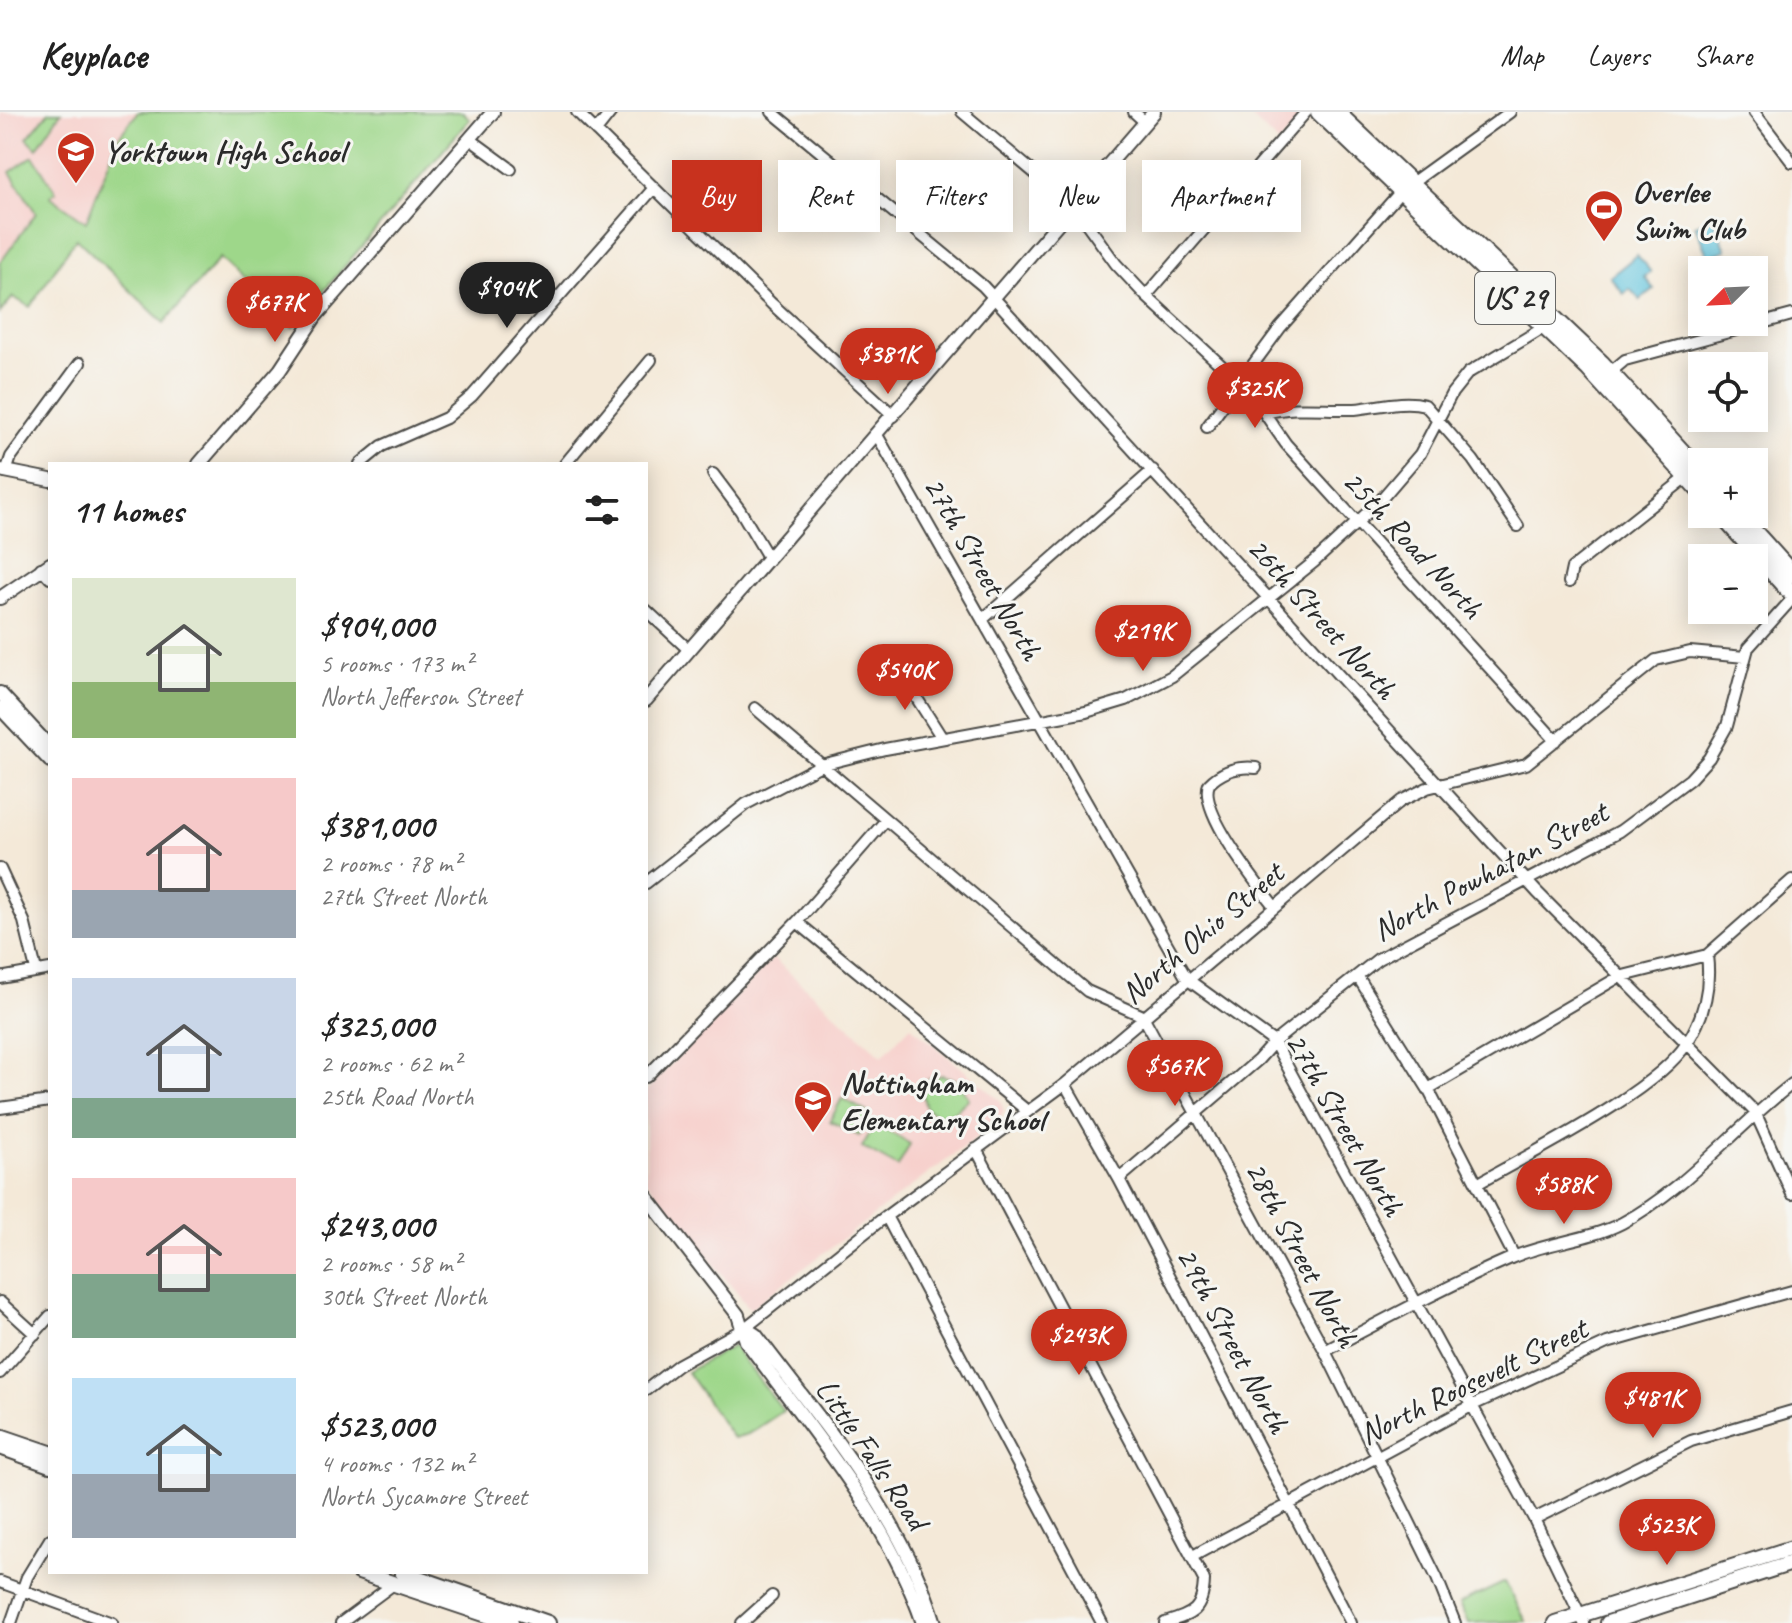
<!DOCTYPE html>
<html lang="en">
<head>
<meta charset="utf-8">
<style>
	:root { --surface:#fff; --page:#f2f2f2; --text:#222; --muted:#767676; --line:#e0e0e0; --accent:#c8321e }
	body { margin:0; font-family:Caveat,sans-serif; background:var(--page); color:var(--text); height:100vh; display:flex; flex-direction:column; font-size:30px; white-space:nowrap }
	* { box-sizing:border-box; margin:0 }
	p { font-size:26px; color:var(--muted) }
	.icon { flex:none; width:44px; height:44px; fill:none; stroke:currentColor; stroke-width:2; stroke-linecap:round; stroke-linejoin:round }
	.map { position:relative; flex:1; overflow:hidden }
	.panel { position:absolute; left:48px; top:350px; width:600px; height:1112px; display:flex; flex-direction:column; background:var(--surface); border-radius:0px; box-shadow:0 4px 20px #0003 }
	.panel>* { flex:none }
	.banner { position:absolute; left:672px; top:48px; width:760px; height:72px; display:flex; gap:16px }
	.needle { width:52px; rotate:246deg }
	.controls { position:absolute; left:1688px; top:144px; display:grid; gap:16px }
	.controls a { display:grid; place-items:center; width:80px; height:80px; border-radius:0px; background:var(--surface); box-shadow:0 4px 20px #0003; font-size:40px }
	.price { position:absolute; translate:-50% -68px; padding:0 18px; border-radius:28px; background:var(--accent); color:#fff; font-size:26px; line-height:52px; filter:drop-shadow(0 2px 4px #0008) }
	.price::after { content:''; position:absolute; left:50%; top:48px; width:24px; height:18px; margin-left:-12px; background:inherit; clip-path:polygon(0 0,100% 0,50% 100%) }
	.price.selected { background:#222; color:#fff }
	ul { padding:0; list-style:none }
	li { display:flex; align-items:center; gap:24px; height:200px; padding:0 24px }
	li span { display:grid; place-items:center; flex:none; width:224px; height:160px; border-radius:0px; color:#555 }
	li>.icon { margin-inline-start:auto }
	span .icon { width:96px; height:96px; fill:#fffc; stroke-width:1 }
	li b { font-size:34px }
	h2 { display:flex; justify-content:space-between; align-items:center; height:96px; padding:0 24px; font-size:34px }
	.pill { padding:0 28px; border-radius:0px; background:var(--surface); box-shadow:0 4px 20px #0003; font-size:28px; line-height:72px }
	.pill.selected { background:var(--accent); color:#fff }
	header { display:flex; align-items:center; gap:48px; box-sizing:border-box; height:112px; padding:0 40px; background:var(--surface); border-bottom:2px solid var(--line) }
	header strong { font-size:38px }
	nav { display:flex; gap:44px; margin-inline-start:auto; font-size:28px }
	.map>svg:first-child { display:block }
	.built { fill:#f7d0cc }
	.green { fill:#9ed78a; stroke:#64815a; stroke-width:2 }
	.water { fill:#60c4de; stroke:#467884; stroke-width:2 }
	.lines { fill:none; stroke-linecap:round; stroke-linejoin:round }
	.minor-casing { stroke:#494845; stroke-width:14 }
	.tertiary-casing { stroke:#494845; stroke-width:16 }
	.secondary-casing { stroke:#494845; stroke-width:18 }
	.primary-casing { stroke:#494845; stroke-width:20 }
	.minor { stroke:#fff; stroke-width:10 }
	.tertiary { stroke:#fff; stroke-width:12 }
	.secondary { stroke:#fff; stroke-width:14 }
	.primary { stroke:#fff; stroke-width:16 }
	.labels { text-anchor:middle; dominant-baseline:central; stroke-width:6; stroke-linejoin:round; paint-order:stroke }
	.shield { fill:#f6f6f2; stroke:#686867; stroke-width:2 }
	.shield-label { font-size:30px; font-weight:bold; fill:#2b2b2b }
	.poi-label { font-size:32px; font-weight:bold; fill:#2b2b2b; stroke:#f6f6f2; text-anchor:start }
	.street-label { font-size:32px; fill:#2b2b2b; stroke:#f6f6f2 }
</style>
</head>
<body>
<header>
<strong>Keyplace</strong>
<nav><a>Map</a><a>Layers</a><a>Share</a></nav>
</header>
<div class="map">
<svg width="1792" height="1511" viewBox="0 0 1792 1511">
	<rect width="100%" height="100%" fill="#f6f6f2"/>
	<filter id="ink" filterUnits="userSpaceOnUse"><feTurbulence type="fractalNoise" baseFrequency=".0125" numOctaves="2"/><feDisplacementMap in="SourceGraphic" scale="16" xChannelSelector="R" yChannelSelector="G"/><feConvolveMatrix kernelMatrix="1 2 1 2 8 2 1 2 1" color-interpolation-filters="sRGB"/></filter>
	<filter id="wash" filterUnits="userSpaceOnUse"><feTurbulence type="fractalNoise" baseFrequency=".006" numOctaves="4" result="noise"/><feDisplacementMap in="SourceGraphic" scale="32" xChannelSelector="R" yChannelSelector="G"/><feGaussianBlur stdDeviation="1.8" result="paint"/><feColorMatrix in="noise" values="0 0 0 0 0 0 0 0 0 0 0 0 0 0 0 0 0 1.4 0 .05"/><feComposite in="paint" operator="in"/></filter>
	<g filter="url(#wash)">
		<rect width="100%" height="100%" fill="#f4e9d8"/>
		<path class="built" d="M 0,0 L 138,0 L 118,26 L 86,111 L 50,84 L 56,80 L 11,60 L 36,101 L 0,151 Z
			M 1246,0 L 1306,0 L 1279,32 Z
			M 773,846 L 882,944 L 911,914 L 1000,988 L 1004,999 L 998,1009 L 750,1197 L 646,1068 L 646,979 Z"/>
		<path class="green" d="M 49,0 L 61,0 L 37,36 L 27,26 Z
			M 138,0 L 463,0 L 470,7 L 293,215 L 220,146 L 164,211 L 76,126 L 30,195 L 13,185 L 0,201 L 0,151 L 36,101 L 10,60 L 33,44 L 56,80 L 50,84 L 86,110 L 118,26 Z
			M 942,963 L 957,968 L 969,986 C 954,1001 944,1012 926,996 L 922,981 L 928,967 Z
			M 842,986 L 870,1002 L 859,1024 L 830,1009 Z
			M 875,1012 L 910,1032 L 898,1055 L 862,1035 Z
			M 733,1234 L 783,1299 L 748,1322 L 733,1326 L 687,1260 Z
			M 1505,1470 L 1526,1509 L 1468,1511 L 1459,1492 Z"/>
		<path class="water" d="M 1713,106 L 1726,138 L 1708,145 L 1695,113 Z
			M 1637,143 L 1651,160 L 1644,165 L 1654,177 L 1640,188 L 1630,177 L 1624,182 L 1610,165 Z"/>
	</g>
	<g filter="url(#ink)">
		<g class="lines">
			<g class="minor-casing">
				<path id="minor" d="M 577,0 L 772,192 L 894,304
					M 772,0 L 983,174 L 1537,780 L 1755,1000 L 1792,1082
					M 962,0 L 1074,94 L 1116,152 L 1146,184 L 1249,279 L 1286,332 L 1556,629
					M 1134,0 L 1145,10
					M 1754,0 L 1792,50
					M 596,19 L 611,0
					M 470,27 L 511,57
					M 1146,184 L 1306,0
					M 1606,264 L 1625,248 L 1792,203
					M 1265,301 C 1294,293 1324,298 1355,297 C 1378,295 1403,287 1425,293 L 1473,348 L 1518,414
					M 1207,315 L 1280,216 L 1402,78 L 1510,0
					M 877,323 L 1187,867 L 1274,930 L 1534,1407 L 1584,1511
					M 360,352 L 382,334 L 446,306 L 472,284 L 653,77
					M 565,352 L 651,248
					M 6,360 L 11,345 L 80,251
					M 713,362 L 740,398 L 768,445
					M 41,456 L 50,466
					M 1569,470 L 1572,456 L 1687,365
					M 646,498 L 688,537
					M 983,507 L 1153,358
					M 897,555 L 942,626
					M 755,596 L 1087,879 L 1143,904 L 1325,1239 L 1437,1466 L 1455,1511
					M 1256,656 C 1237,654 1222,659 1209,672 C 1198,698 1257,772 1274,794
					M 0,757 L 24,809 L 36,858
					M 646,771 L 746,692 L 821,653 L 885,637 L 1086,600 L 1126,588 L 1172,564 L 1314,450 L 1378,391 L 1420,342 L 1452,281 L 1468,261 L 1548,213
					M 797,810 L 1026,998
					M 1358,865 L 1428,977 L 1514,1144
					M 0,866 L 50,857
					M 646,965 L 797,810 L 886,708
					M 1065,972 L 1119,1067 L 1351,1511
					M 1428,977 L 1619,865 L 1707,843 L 1792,768
					M 0,996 L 50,989
					M 976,1037 L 1204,1468 C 1203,1499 1193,1502 1165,1511
					M 1119,1067 L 1258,948 L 1274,930 L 1378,847 L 1620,719 L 1690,667 L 1709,646 L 1727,614 L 1748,536 L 1792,487
					M 1479,1071 C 1531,1041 1657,979 1687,931 C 1705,903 1711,875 1707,843
					M 886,1104 L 1102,1511
					M 0,1190 L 35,1222
					M 1325,1239 C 1386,1207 1447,1174 1511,1146 C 1546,1130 1587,1129 1622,1111 C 1688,1076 1733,1017 1792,972
					M 0,1261 L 50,1204
					M 646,1278 L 678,1253 L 745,1216 L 881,1108 L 1065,972 L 1401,689 L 1427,676 L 1526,652 L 1656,548 L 1690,540 L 1745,545
					M 1534,1407 L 1691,1329 L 1792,1299
					M 1193,1444 L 1473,1293 L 1607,1231 L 1792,1179
					M 0,1470 L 112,1511
					M 11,1511 L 27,1465 L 50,1427
					M 341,1511 L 395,1471
					M 742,1511 L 772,1484"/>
			</g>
			<g class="tertiary-casing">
				<path id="tertiary" d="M 199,352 L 280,258 L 315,205 L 493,0
					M 0,358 L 50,368
					M 0,486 L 50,452
					M 0,581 L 50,635
					M 646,588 L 1154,0
					M 0,596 L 50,649
					M 646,1084 L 738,1203 L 746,1229 C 813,1320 886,1403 923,1511
					M 745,1216 L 756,1223 C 824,1313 901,1401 935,1511"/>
			</g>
			<g class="secondary-casing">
				<path id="secondary" d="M 0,1324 L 50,1341
					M 0,1335 L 50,1353
					M 359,1460 L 511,1511
					M 402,1460 L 548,1511
					M 1555,1511 L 1792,1436
					M 1608,1511 L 1792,1451"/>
			</g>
			<g class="primary-casing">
				<path id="primary" d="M 1319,0 L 1589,257 L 1702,381
					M 1336,0 L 1601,251 L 1702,362
					M 1721,402 L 1792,482
					M 1738,402 L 1792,462"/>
			</g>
			<use href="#minor" class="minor"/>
			<use href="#tertiary" class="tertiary"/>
			<use href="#secondary" class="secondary"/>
			<use href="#primary" class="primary"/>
		</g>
	</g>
	<defs>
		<g id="school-pin" transform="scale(2)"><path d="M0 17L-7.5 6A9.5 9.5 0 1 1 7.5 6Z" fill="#c8321e" stroke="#f6f6f2"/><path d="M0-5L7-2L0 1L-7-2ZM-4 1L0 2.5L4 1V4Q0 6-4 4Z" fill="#fff"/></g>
		<g id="stadium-pin" transform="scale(2)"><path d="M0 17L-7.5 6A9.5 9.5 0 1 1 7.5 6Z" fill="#c8321e" stroke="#f6f6f2"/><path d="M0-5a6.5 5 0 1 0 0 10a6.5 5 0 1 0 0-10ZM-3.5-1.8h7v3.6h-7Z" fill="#fff"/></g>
	</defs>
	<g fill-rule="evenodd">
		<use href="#school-pin" x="76" y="39"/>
		<use href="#stadium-pin" x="1604" y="97"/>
		<use href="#school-pin" x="813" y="988"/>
	</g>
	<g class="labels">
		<rect class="shield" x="1475" y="160" width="80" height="52" rx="6"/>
		<g class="shield-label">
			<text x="1515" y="186">US 29</text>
		</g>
		<g class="poi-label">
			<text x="104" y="39">Yorktown High School</text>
			<text x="1632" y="79">Overlee<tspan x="1632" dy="37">Swim Club</tspan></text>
			<text x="841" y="970">Nottingham<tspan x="841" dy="37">Elementary School</tspan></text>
		</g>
		<g class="street-label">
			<text transform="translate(1413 432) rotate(47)">25th Road North</text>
			<text transform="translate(983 456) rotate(60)">27th Street North</text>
			<text transform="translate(1322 506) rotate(48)">26th Street North</text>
			<text transform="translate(1490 759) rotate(-28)">North Powhatan Street</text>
			<text transform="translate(1202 821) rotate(-40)">North Ohio Street</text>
			<text transform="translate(1345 1012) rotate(60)">27th Street North</text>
			<text transform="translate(1302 1142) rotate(62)">28th Street North</text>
			<text transform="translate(1233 1228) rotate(62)">29th Street North</text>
			<text transform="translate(1473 1269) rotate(-26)">North Roosevelt Street</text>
			<text transform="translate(872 1342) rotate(56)">Little Falls Road</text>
		</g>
	</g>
</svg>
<div class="controls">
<a><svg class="needle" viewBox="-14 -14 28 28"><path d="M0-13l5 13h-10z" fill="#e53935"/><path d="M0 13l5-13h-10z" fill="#767676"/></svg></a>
<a><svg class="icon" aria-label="locate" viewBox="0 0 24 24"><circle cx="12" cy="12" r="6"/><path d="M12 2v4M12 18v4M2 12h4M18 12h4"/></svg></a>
<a>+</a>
<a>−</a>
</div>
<b class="price selected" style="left:507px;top:218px">$904K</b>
<b class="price" style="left:275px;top:232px">$677K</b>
<b class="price" style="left:888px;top:284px">$381K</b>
<b class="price" style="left:1255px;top:318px">$325K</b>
<b class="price" style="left:1143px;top:561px">$219K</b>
<b class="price" style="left:905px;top:600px">$540K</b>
<b class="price" style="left:1175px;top:996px">$567K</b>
<b class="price" style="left:1564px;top:1114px">$588K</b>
<b class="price" style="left:1079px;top:1265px">$243K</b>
<b class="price" style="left:1653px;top:1328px">$481K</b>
<b class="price" style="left:1667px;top:1455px">$523K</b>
<div class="banner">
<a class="pill selected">Buy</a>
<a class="pill">Rent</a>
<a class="pill">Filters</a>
<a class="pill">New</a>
<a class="pill">Apartment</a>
</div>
<section class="panel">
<h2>11 homes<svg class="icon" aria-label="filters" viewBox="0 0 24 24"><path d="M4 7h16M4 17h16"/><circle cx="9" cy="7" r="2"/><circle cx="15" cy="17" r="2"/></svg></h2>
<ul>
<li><span style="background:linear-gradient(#dfe7d0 65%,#8fb573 0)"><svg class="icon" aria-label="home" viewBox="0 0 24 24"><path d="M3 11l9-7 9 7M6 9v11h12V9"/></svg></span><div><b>$904,000</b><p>5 rooms · 173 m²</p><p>North Jefferson Street</p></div></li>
<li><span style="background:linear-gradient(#f6c9c9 70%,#9aa5b1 0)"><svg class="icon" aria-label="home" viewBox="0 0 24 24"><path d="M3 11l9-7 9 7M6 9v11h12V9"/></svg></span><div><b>$381,000</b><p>2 rooms · 78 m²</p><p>27th Street North</p></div></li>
<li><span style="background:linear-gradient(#c9d6e8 75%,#7fa58c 0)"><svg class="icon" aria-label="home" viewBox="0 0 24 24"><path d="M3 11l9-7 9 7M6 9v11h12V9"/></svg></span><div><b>$325,000</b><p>2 rooms · 62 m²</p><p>25th Road North</p></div></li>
<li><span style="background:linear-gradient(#f6c9c9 60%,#7fa58c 0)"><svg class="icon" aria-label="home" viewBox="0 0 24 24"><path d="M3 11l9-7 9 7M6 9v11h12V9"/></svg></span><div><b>$243,000</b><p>2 rooms · 58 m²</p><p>30th Street North</p></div></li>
<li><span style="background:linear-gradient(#bfe0f5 60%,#9aa5b1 0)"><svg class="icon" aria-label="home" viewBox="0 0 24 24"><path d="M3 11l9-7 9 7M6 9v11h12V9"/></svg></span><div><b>$523,000</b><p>4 rooms · 132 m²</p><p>North Sycamore Street</p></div></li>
</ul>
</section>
</div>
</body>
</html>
